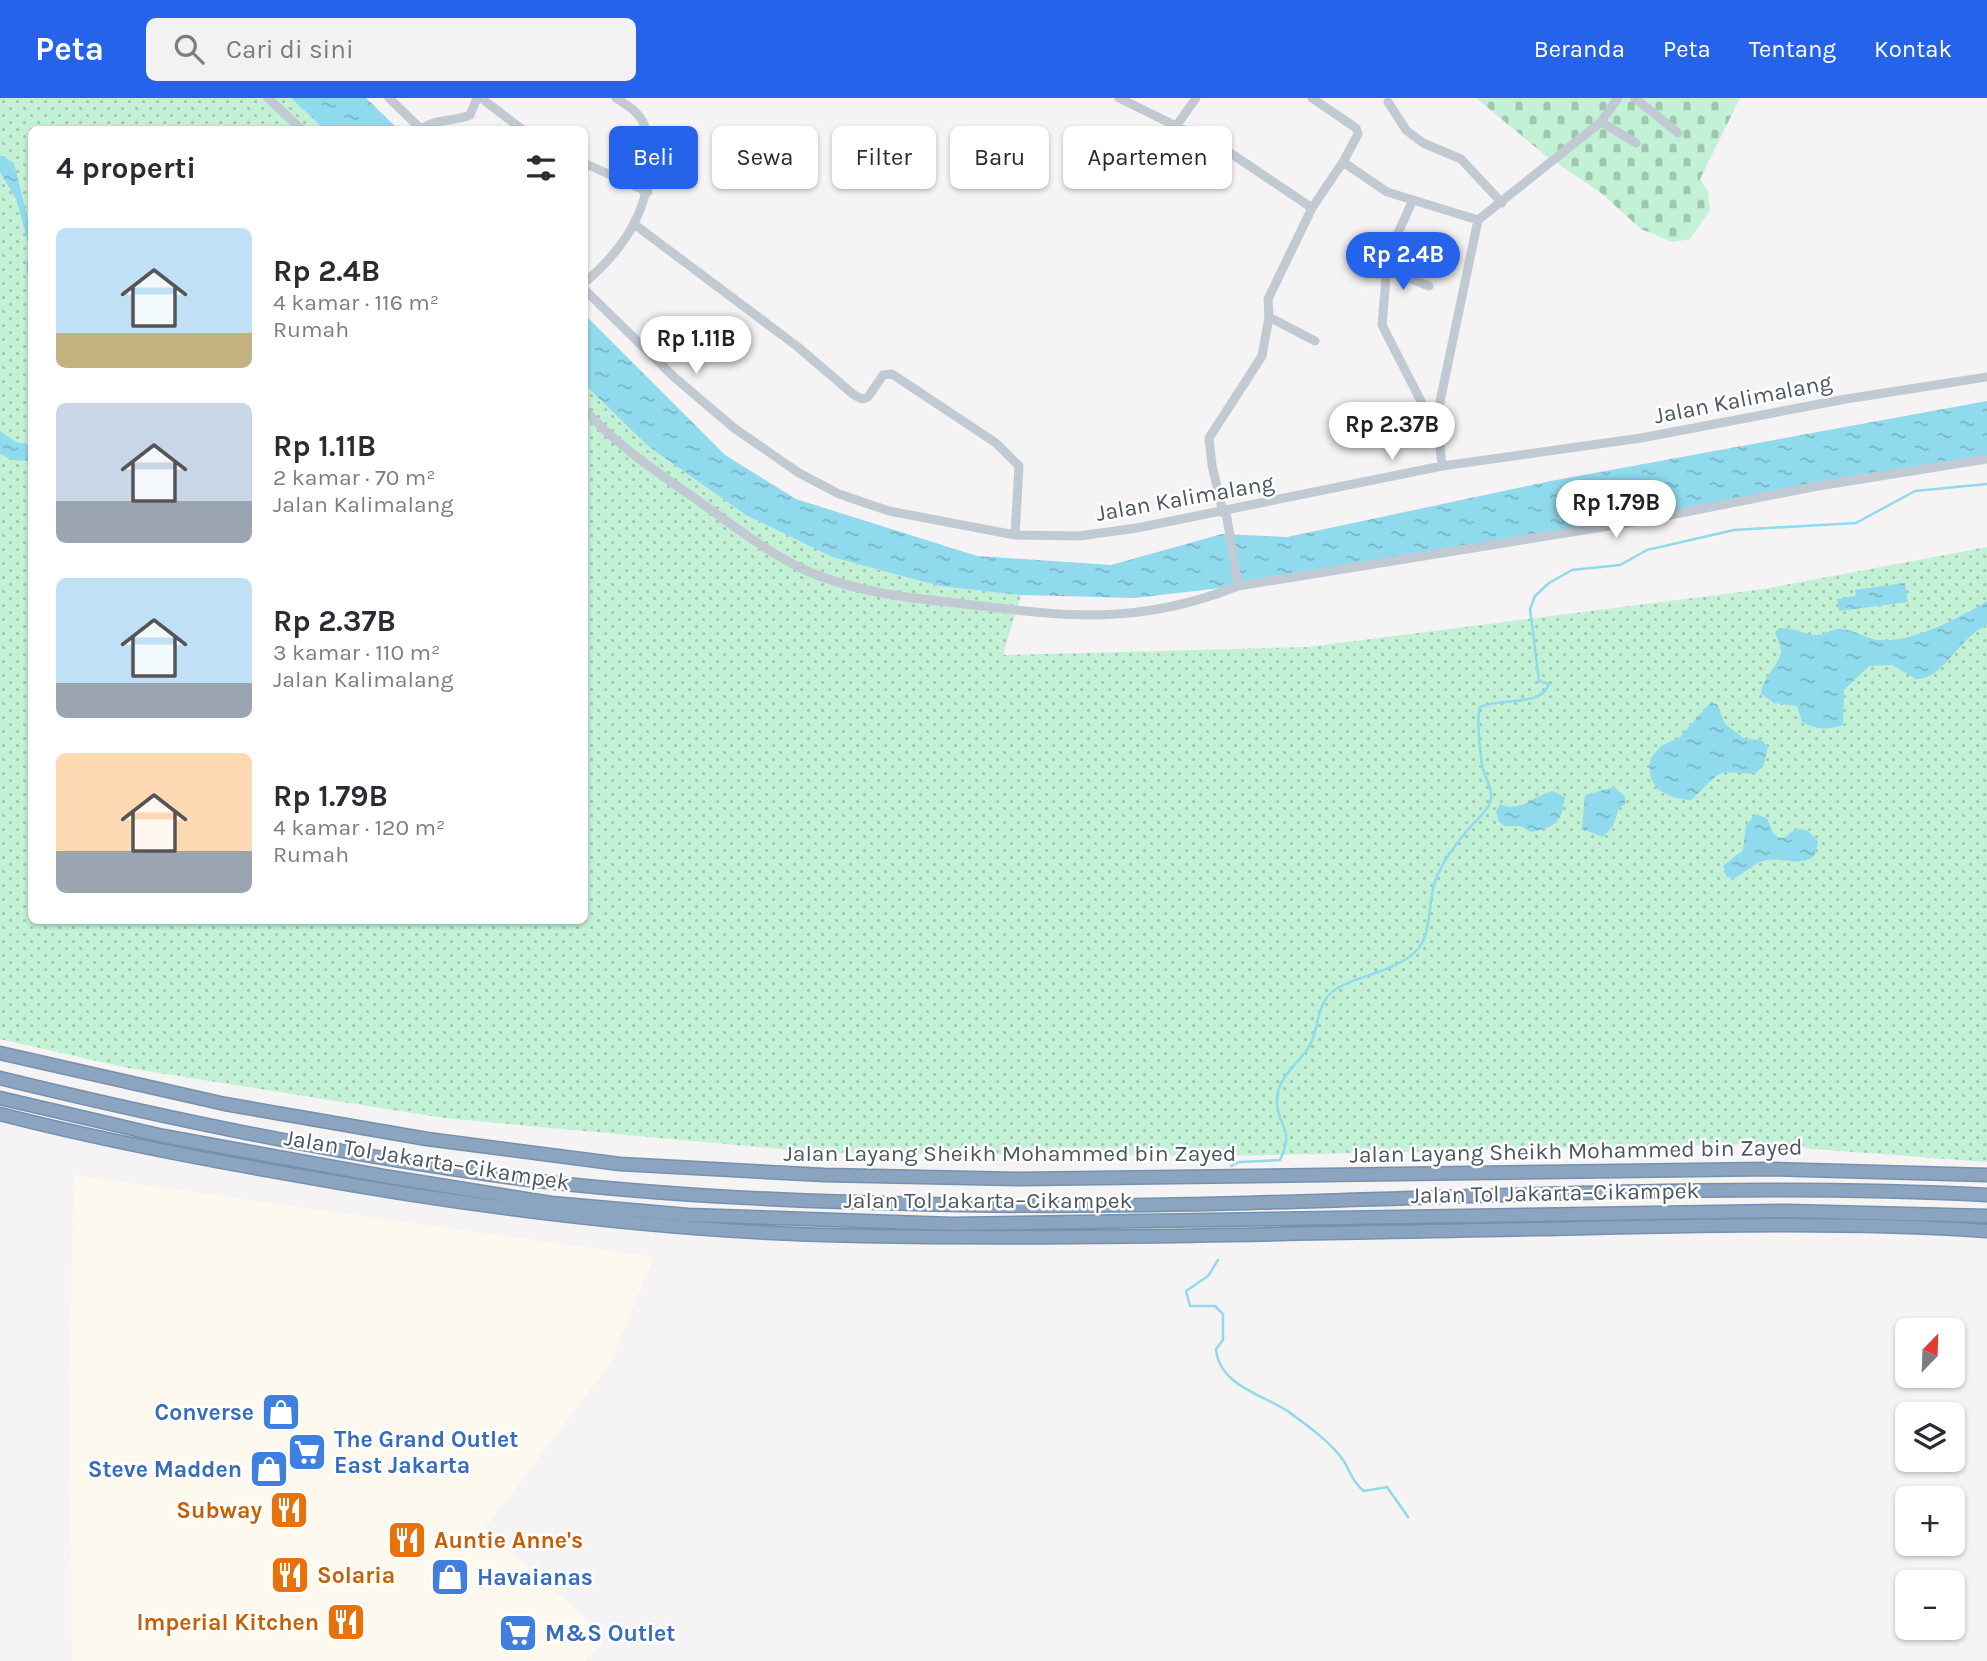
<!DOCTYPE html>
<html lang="id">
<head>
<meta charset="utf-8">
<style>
	:root { --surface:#fff; --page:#f2f2f3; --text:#2b2b33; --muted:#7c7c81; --accent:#2563eb }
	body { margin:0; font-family:Karla,sans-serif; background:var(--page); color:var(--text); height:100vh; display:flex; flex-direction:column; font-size:26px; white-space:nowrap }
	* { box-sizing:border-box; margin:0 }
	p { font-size:23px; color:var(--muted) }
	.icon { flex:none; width:38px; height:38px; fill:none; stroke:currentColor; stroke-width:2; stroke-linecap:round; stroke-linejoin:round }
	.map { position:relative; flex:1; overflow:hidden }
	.details { position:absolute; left:28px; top:28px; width:560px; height:798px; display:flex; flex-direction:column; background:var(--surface); border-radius:10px; box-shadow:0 2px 5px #0004 }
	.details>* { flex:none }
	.hud { position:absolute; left:609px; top:28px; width:665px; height:63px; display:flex; gap:14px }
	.needle { width:46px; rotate:23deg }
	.controls { position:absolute; left:1895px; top:1220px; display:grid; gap:14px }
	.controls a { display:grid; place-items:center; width:70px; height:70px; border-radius:10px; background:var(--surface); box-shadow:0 2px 5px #0004; font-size:35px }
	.price { position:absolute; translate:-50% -60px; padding:0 16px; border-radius:24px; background:#fff; color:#222; font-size:23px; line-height:46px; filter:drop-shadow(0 2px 4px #0008) }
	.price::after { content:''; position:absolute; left:50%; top:42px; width:21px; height:16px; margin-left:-10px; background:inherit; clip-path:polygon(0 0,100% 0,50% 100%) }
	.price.on { background:var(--accent); color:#fff }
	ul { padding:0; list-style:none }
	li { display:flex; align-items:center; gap:21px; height:175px; padding:0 28px }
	li span { display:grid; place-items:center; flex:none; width:196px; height:140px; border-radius:10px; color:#555 }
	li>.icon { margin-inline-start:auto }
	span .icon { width:84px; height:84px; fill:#fffc; stroke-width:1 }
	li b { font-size:30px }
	h2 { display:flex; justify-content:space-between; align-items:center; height:84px; padding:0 28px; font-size:30px }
	.pill { padding:0 24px; border-radius:10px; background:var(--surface); box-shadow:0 2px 5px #0004; font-size:24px; line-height:63px }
	.pill.on { background:var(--accent); color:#fff }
	header { display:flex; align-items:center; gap:42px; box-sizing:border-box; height:98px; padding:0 35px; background:var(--accent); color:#fff }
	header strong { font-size:33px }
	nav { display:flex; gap:38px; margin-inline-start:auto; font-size:24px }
	.search { width:490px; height:63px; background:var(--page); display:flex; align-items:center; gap:18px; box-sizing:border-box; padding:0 24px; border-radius:10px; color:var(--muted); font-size:26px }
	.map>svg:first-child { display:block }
	.commercial { fill:#fdf9ef }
	.grass { fill:url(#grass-dots) }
	.cemetery { fill:url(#cemetery-stones) }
	.water { fill:url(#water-ripples) }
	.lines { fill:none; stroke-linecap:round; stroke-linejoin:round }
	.stream { stroke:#90daee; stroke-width:2.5 }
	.highway-casing { stroke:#7690ad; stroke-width:15 }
	.minor { stroke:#c1cad2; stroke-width:9 }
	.highway { stroke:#8ba5c1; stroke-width:12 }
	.labels { text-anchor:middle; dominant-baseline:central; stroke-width:5; stroke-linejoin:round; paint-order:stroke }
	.street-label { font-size:23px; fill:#4a5661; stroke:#fff }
	.shop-label { font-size:23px; font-weight:bold; fill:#366cbe; stroke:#fff; text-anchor:start }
	.food-label { font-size:23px; font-weight:bold; fill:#c56008; stroke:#fff; text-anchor:end }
</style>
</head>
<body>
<header>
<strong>Peta</strong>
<div class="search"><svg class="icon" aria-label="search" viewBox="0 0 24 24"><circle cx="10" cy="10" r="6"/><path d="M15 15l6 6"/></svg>Cari di sini</div>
<nav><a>Beranda</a><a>Peta</a><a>Tentang</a><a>Kontak</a></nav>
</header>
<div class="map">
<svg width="1987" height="1563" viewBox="0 0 1987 1563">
	<defs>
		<pattern id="grass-dots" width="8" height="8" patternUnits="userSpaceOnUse" patternTransform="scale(1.75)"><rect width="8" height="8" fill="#c3f1d5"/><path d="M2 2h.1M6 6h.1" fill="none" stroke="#a0c6b0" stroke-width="1.8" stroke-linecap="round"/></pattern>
		<pattern id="cemetery-stones" width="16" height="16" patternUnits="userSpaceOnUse" patternTransform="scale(1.75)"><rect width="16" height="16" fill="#c3f1d5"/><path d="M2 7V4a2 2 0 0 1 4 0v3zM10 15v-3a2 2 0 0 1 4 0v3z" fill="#a0c6b0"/></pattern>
		<pattern id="water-ripples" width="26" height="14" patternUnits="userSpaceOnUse" patternTransform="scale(1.75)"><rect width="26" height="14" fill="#90daee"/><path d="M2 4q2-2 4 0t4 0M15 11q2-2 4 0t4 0" fill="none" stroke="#78b4c4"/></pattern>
	</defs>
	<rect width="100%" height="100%" fill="#f5f3f3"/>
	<path class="commercial" d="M 74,1077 L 654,1159 L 609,1267 L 485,1430 L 582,1517 L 602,1539 L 601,1547 L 584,1563 L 72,1563 L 69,1277 Z"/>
	<path class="grass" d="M 0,0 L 291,0 L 324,31 L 32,32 L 32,822 L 584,822 L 585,287 L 649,349 L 746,417 L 832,459 L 939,488 L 1021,497 L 1003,557 L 1308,549 L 1764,491 L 1987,449 L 1987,1064 L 1747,1046 L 1227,1058 L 823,1055 L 444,1020 L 128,970 L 0,941 Z"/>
	<path class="cemetery" d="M 1476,0 L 1740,0 L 1700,81 L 1708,94 L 1710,112 L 1690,141 L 1673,144 L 1641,131 L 1601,95 L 1545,57 Z"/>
	<path class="water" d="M 291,0 L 366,0 L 398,31 L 324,31 Z
		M 0,57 L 14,65 L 31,134 L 31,187 L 26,171 L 30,151 L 16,101 L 0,74 Z
		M 584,216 L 725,357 L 796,401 L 977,458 L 1111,467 L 1222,436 L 1287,439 L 1551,383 L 1987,303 L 1987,361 L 1238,488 L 1135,500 L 1021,497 L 939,488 L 832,459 L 746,417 L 649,349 L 585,287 Z
		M 0,333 L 16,344 L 31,347 L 31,363 L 13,362 L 0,356 Z
		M 1905,485 L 1908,504 L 1839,513 L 1837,501 L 1856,498 L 1855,492 Z
		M 1987,503 L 1987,527 C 1958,540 1942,583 1916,581 L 1892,567 L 1869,568 L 1844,592 L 1843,627 C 1827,632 1817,632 1802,624 L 1797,608 L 1774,605 L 1761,596 C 1762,579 1782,566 1781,550 C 1781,545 1776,540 1775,534 L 1779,530 C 1793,529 1803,536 1816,537 C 1825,537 1832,530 1842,531 C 1854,532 1865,540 1878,542 C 1912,545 1958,521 1987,503 Z
		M 1710,605 L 1717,606 L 1725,626 L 1745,641 C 1757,643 1759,638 1768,649 L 1763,669 L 1754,676 L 1725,674 L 1716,678 L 1691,702 C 1666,701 1644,689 1651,660 L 1661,648 L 1680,639 Z
		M 1614,689 L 1625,699 L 1625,706 L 1619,710 L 1613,728 L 1603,739 L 1582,731 L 1585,697 Z
		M 1553,693 L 1565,699 C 1561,726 1557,728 1531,734 L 1521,728 L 1505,728 L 1499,724 L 1496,713 L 1500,706 C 1520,716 1536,696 1553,693 Z
		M 1756,716 L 1767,720 L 1774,737 C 1787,744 1786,736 1796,731 L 1807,732 L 1818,743 L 1815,757 C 1800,770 1784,759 1767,762 C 1755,764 1744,776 1733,781 L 1726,778 L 1723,768 L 1743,752 L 1746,727 Z"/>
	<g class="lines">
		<path class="stream" d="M 1231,1068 L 1239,1064 L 1280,1062 C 1296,1028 1276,1030 1277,1001 C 1277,979 1300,965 1310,947 C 1317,934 1317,915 1325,902 C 1339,878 1393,878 1417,852 C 1433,835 1427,802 1436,781 C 1443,762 1459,742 1471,728 C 1477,722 1485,715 1489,707 C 1496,692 1484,681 1482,667 C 1480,652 1476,622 1480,609 C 1499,599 1541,610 1549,586 L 1539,583 L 1530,511 L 1535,498 L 1549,485 L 1572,472 L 1620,467 L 1647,452 L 1734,432 L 1856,425 L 1915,393 L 1987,386
			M 1218,1162 L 1208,1178 L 1186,1193 L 1190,1208 L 1215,1208 L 1223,1216 L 1223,1242 L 1216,1251 C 1219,1287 1261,1296 1286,1312 C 1304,1325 1331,1344 1343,1362 C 1351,1374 1352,1384 1364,1393 L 1387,1389 L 1408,1419"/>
		<g class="highway-casing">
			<path id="highway" d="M 0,955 L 225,1006 L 427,1041 L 620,1066 L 824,1077 L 1019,1081 L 1769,1071 L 1987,1077
				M 0,980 C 172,1022 346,1058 522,1081 C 668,1099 816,1104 963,1107 C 1304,1113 1646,1080 1987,1097
				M 0,1000 L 163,1038 L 383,1078 L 551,1105 L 688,1117 L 952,1126 L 1786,1113 L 1987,1118
				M 0,1016 C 97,1041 196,1060 295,1077 C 483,1111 672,1135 863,1138 C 1087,1142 1311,1135 1535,1131 C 1685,1128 1837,1123 1987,1133"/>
		</g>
		<path class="minor" d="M 268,0 L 302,32
			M 389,0 L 422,32
			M 481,0 L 523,32
			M 1119,0 L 1229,54 L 1312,110
			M 1312,0 L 1356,30 L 1358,36 L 1343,64
			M 1635,0 L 1678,35
			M 1388,4 L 1406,32 L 1423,45 L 1461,61 L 1502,105
			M 1601,24 L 1636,45
			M 1177,27 L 1196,0
			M 421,31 C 437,20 453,24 470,17 L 477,0
			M 584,65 L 648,94
			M 1412,104 L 1388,157 L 1382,227 L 1428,317 L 1437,318
			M 634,126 L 798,249 L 854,297 L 862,301 L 868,299 L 883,277 L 892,276 L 996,345 L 1019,368 L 1015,437
			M 1388,172 L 1429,188
			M 584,185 C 626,150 655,104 648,48 C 647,37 646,25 638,17 C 633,10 624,5 616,0
			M 584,191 L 674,279 L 734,330 L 799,375 L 839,396 L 889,413 L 1015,437 L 1079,438 L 1137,430 L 1442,368 L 1641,340 L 1846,301 L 1987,279
			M 1269,219 L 1315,243
			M 584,311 C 617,348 660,376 700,404 C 736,429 771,458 812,475 C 858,494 908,500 957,505 C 1062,518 1136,529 1238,488 L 1640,423 L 1818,388 L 1987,361
			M 1442,368 L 1437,318 L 1478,122
			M 1226,414 L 1238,488
			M 1223,415 L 1212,367 L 1209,340 L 1262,258 L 1269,219 L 1268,201 L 1312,110 L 1343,64 L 1387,94 L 1478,122 L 1601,24 L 1618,0"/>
		<use href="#highway" class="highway"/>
	</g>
	<defs>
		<g id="shop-square" transform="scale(2.0125)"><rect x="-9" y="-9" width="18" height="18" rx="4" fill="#3f7fe0" stroke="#fff"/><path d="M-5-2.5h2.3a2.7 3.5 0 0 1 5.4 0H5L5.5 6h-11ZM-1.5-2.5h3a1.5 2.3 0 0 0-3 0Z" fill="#fff"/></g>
		<g id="supermarket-square" transform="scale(2.0125)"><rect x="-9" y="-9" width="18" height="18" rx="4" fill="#3f7fe0" stroke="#fff"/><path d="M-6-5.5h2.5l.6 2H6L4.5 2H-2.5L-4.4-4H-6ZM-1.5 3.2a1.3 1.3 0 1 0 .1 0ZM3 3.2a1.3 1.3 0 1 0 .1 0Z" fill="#fff"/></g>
		<g id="restaurant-square" transform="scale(2.0125)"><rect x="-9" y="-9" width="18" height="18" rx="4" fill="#e8710a" stroke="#fff"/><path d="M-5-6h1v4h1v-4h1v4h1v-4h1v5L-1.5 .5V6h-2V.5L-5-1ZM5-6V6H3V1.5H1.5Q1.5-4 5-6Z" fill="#fff"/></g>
	</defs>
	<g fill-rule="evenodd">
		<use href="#shop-square" x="281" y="1314"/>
		<use href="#supermarket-square" x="307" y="1354"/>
		<use href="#shop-square" x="269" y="1371"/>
		<use href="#restaurant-square" x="289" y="1412"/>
		<use href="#restaurant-square" x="407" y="1442"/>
		<use href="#restaurant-square" x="290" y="1477"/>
		<use href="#shop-square" x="450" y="1479"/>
		<use href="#restaurant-square" x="346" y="1524"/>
		<use href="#supermarket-square" x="518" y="1535"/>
	</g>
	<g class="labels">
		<g class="street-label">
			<text transform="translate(1743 301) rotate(-11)">Jalan Kalimalang</text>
			<text transform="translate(1185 400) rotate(-10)">Jalan Kalimalang</text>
			<text transform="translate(1576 1053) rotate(-1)">Jalan Layang Sheikh Mohammed bin Zayed</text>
			<text x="1010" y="1055">Jalan Layang Sheikh Mohammed bin Zayed</text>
			<text transform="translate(427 1062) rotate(9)">Jalan Tol Jakarta–Cikampek</text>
			<text transform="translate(1555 1095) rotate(-1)">Jalan Tol Jakarta–Cikampek</text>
			<text x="988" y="1102">Jalan Tol Jakarta–Cikampek</text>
		</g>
		<g class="shop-label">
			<text x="254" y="1314" text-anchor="end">Converse</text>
			<text x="334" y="1341">The Grand Outlet<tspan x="334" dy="26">East Jakarta</tspan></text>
			<text x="242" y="1371" text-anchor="end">Steve Madden</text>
			<text x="477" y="1479">Havaianas</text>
			<text x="545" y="1535">M&amp;S Outlet</text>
		</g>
		<g class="food-label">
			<text x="262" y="1412">Subway</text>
			<text x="434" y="1442" text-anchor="start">Auntie Anne's</text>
			<text x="317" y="1477" text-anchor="start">Solaria</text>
			<text x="319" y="1524">Imperial Kitchen</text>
		</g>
	</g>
</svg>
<div class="controls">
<a><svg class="needle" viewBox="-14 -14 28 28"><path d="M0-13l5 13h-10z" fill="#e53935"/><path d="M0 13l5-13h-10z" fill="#7c7c81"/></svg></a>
<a><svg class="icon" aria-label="layers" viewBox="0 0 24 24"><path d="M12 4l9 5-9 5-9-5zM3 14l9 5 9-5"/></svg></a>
<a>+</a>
<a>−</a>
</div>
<b class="price on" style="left:1403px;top:194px">Rp 2.4B</b>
<b class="price" style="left:696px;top:278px">Rp 1.11B</b>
<b class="price" style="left:1392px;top:364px">Rp 2.37B</b>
<b class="price" style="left:1616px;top:442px">Rp 1.79B</b>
<div class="hud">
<a class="pill on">Beli</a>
<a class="pill">Sewa</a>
<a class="pill">Filter</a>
<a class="pill">Baru</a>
<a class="pill">Apartemen</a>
</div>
<section class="details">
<h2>4 properti<svg class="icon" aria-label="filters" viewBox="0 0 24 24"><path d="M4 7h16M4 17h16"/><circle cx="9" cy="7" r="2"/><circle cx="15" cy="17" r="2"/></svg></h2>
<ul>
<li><span style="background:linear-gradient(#bfe0f5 75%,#c2b280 0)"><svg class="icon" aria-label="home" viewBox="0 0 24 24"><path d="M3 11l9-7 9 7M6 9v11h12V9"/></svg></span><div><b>Rp 2.4B</b><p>4 kamar · 116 m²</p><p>Rumah</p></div></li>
<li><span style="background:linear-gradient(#c9d6e8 70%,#9aa5b1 0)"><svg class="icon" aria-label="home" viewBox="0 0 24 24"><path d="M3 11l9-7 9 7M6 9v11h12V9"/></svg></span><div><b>Rp 1.11B</b><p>2 kamar · 70 m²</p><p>Jalan Kalimalang</p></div></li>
<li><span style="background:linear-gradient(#bfe0f5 75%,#9aa5b1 0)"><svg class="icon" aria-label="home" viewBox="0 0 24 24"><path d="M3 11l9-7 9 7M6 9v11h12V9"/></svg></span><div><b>Rp 2.37B</b><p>3 kamar · 110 m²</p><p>Jalan Kalimalang</p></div></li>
<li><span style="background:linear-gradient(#ffd9b3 70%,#9aa5b1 0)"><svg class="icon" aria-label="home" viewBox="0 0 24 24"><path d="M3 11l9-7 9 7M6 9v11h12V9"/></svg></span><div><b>Rp 1.79B</b><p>4 kamar · 120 m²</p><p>Rumah</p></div></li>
</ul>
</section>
</div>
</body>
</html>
